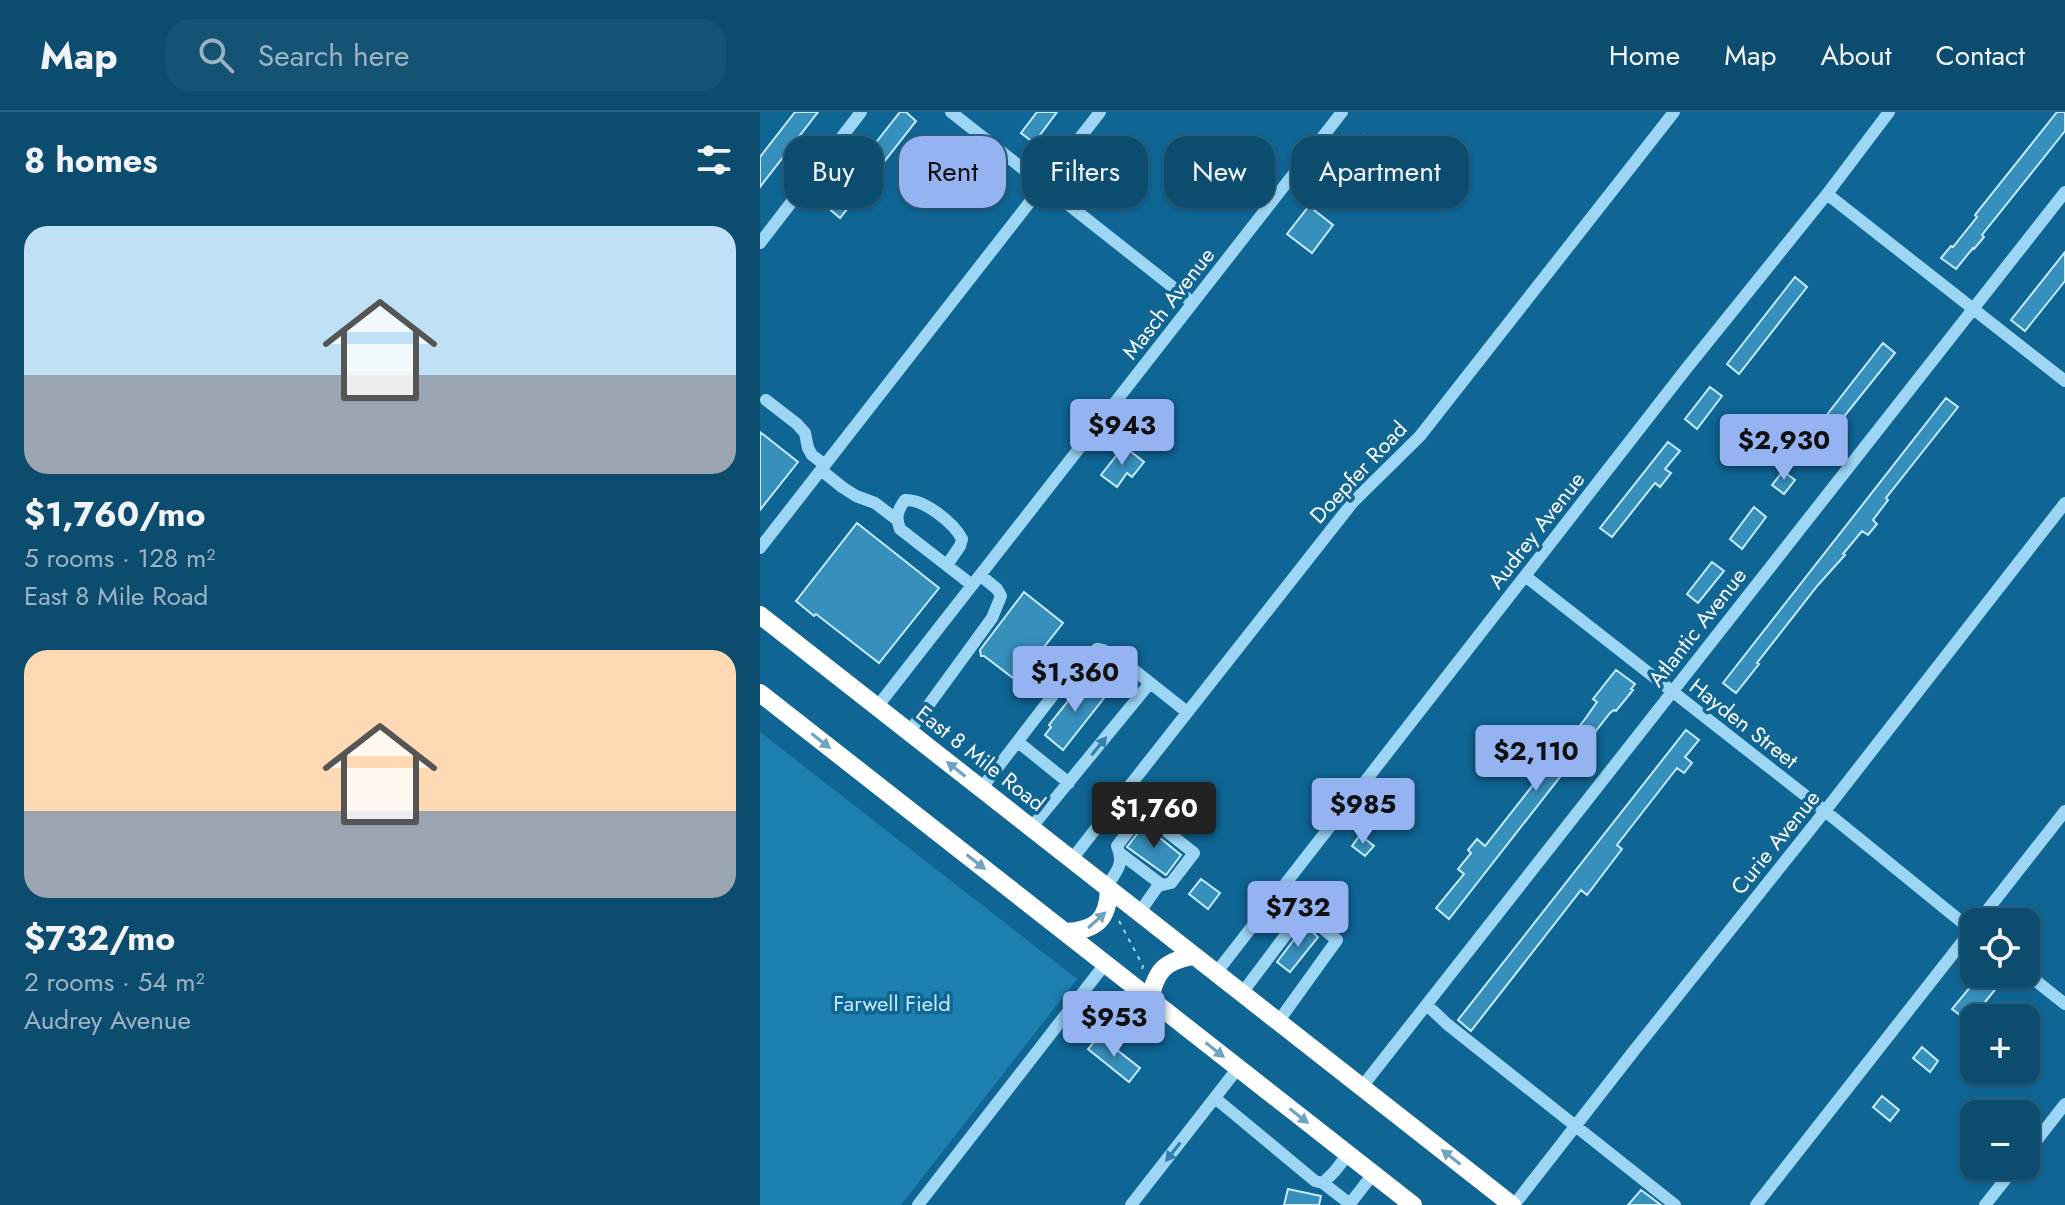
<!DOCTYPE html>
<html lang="en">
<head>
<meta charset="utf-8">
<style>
	:root { --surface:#0b4c6f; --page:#145374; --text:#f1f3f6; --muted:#9ab4c3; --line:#2b6382; --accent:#95b2f1 }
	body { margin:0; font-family:Jost,sans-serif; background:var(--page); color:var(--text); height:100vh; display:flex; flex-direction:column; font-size:30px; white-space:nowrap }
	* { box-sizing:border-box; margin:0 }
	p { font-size:26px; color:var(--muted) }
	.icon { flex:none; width:44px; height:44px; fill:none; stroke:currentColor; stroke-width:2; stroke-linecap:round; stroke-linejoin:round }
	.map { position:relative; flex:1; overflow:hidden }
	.side { display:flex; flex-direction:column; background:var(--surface); width:760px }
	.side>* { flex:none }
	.banner { position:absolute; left:24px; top:24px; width:760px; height:72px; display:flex; gap:16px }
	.fabs { position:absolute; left:1200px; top:796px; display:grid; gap:16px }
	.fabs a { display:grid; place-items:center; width:80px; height:80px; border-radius:16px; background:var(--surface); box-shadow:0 2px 6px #0004,0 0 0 2px var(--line); font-size:40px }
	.price { position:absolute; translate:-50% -68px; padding:0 18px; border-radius:8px; background:var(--accent); color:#111; font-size:26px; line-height:52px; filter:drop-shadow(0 2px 4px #0008) }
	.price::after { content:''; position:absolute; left:50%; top:48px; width:24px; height:18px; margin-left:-12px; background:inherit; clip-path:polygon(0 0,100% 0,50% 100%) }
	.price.selected { background:#222; color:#fff }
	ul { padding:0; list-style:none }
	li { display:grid; align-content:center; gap:16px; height:424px; padding:0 24px }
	li span { display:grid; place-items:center; height:248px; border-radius:24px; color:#555 }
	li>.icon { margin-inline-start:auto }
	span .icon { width:144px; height:144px; fill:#fffc; stroke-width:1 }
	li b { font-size:34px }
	h2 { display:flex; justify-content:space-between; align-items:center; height:96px; padding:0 24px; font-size:34px }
	.pill { padding:0 28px; border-radius:24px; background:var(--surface); box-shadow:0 2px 6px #0004,0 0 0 2px var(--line); font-size:28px; line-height:72px }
	.pill.selected { background:var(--accent); color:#111 }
	header { display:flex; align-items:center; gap:48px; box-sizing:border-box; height:112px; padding:0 40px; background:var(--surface); border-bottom:2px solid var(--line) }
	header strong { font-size:38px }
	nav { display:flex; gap:44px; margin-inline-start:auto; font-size:28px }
	.search { width:560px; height:72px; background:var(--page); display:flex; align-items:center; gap:20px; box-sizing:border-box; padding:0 28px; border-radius:24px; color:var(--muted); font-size:30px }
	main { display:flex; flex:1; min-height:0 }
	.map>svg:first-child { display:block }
	.green { fill:#1e7fb1 }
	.building { fill:#378fbc; stroke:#c4ebfe; stroke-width:2 }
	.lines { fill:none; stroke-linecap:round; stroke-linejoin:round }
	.path { stroke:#9cd6f4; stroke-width:2; stroke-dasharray:4 6; stroke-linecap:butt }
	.minor { stroke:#9cd6f4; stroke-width:12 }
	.highway { stroke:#fff; stroke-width:18 }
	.oneway { fill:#6fa3bf }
	.oneway2 { fill:#3281ac }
	.labels { text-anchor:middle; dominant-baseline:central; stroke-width:7; stroke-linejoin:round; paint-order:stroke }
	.street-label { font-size:22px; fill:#fff; stroke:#0f6594 }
	.park-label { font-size:22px; fill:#c4ebfe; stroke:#0f6594 }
</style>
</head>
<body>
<header>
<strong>Map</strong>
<div class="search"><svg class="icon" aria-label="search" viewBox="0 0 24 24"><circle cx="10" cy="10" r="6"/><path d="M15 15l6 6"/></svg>Search here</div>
<nav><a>Home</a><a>Map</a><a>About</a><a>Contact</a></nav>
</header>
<main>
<section class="side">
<h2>8 homes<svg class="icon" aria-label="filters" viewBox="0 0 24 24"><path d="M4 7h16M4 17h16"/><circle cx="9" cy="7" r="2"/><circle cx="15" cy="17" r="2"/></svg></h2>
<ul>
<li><span style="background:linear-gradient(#bfe0f5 60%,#9aa5b1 0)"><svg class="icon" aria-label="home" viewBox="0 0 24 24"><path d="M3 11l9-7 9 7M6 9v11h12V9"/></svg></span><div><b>$1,760/mo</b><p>5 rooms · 128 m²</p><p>East 8 Mile Road</p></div></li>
<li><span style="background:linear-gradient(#ffd9b3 65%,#9aa5b1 0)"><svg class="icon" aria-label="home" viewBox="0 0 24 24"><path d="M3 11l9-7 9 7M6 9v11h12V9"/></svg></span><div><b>$732/mo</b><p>2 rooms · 54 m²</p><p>Audrey Avenue</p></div></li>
</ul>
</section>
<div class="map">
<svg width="1305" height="1093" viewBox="0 0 1305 1093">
	<rect width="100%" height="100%" fill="#0f6594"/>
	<path class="green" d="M 0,620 L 317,867 L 141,1093 L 0,1093 Z"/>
	<path class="building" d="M 35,0 L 58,0 L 0,75 L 0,45 Z
		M 140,0 L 146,0 L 156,9 L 80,106 L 66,94 Z
		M 277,0 L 297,0 L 274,31 L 261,21 Z
		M 1297,0 L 1305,0 L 1305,19 L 1222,123 L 1224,125 L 1214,137 L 1213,136 L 1196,157 L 1181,146 L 1191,134 L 1193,135 L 1217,105 L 1215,103 Z
		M 604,23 L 623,37 L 617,44 L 623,49 L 610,65 L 588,49 L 594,42 L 591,40 Z
		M 335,56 L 348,66 L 335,84 L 322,74 Z
		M 549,94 L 573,113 L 552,141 L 527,122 Z
		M 1305,140 L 1305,169 L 1265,219 L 1251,208 Z
		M 1035,165 L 1047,175 L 979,262 L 967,252 Z
		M 1123,231 L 1135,241 L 1066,327 L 1055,318 Z
		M 950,275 L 962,284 L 937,317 L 925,307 Z
		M 1186,286 L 1198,295 L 1126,386 L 1128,388 L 1113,408 L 1117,412 L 1108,423 L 1102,419 L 1083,442 L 1085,443 L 1058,473 L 997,551 L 999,552 L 976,581 L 963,571 Z
		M 0,320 L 38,350 L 0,398 Z
		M 908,330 L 920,339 L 905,357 L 911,361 L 900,375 L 895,371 L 852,425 L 840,416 Z
		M 364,334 L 384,350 L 372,365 L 367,361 L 357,375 L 341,363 Z
		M 1023,359 L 1035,368 L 1024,382 L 1012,373 Z
		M 994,395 L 1006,405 L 982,437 L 970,427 Z
		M 97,411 L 179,476 L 119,551 L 56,502 L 54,504 L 36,489 Z
		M 952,450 L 964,459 L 938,491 L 927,482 Z
		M 264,480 L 303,511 L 257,569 L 224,544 L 221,544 L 220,538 Z
		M 856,558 L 875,572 L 871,577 L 873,578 L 856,599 L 854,598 L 850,601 L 689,807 L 676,796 L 704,762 L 698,757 L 711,741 L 708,738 L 717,727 L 725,734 L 798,641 L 793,637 L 802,626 L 807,630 L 825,607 L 837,590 L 833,587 Z
		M 333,569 L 348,581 L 303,638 L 285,623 L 291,615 L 289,613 L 320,574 L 324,571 L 328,574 Z
		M 926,618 L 939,628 L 925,645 L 932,651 L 924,661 L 917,656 L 857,733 L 862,737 L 827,783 L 821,778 L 711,919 L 698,908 Z
		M 426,679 L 450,699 L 451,707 L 440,720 L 427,710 L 426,711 L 407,694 L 418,681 Z
		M 384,713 L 421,743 L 406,763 L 367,735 Z
		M 600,723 L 614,734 L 605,744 L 592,734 Z
		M 441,767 L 460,781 L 448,797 L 429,782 Z
		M 545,813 L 558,825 L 530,860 L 517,850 Z
		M 1221,862 L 1234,862 L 1242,869 L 1209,910 L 1192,897 Z
		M 339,924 L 380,956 L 369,970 L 328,937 Z
		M 1162,935 L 1178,949 L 1170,960 L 1153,946 Z
		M 1122,984 L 1139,998 L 1130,1009 L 1113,995 Z
		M 528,1077 L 561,1084 L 559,1093 L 524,1093 Z
		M 881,1078 L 901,1093 L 868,1093 Z"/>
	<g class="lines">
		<path class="path" d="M 359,809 L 383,854 L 381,859"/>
		<path class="minor" d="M 191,0 L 433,191
			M 1067,82 L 1305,269
			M 0,131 L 101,0
			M 6,288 L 37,312 L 45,321 L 48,336 L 52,343 L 65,353
			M 61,358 L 82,375 L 96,384 L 115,391 L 136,407
			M 0,436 L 340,0
			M 187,453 L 200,434 L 202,427 C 194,411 164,387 145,388 C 138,398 135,404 140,417 L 212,473
			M 765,464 L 1065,699 L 1214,820
			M 117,595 L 582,0
			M 149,620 L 232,506 L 241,484 L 237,477 L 220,463
			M 258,630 L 309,671
			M 221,677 L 317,552 L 337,537 L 343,538 L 355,543 L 427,600
			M 362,684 L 434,741 L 411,771 L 398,774 L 379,801
			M 271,716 L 390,571
			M 361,742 L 402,773
			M 312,747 L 593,390 L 660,324 L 914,0
			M 346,775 C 356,760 365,753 357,734 L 383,700
			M 1218,810 L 1305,699
			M 456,861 L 926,257 L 1067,82 L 1129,0
			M 1266,861 L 1305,892
			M 482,881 L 543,800 L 577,828 L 518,910
			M 667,893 L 687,912 L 915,1093
			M 601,976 L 1305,80
			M 455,986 L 555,1069 L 563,1071 L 575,1059 L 588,1042
			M 1266,1042 L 1305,992
			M 563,1071 L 590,1092
			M 158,1093 L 345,852
			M 371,1093 L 478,956
			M 589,1093 L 613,1062
			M 754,1093 L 873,940 L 1065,699 L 1305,391
			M 996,1093 L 1214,815
			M 1225,1093 L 1256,1054"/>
		<path class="highway" d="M 0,503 L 752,1093
			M 0,581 L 653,1093
			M 306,820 C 336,818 348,808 349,777
			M 390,887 C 396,858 405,849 434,844"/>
	</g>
	<defs><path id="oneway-solid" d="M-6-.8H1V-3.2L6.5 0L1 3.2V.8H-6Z" transform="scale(2)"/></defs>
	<g class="oneway">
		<use href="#oneway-solid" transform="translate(61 629) rotate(38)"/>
		<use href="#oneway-solid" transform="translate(196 657) rotate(-142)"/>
		<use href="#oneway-solid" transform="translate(216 750) rotate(38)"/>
		<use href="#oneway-solid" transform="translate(337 808) rotate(-42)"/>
		<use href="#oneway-solid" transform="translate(455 938) rotate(38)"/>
		<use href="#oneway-solid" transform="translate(539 1004) rotate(38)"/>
		<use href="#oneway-solid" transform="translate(691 1045) rotate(-142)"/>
	</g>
	<g class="oneway2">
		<use href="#oneway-solid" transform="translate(339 634) rotate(-51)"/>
		<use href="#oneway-solid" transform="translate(413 1040) rotate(128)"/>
	</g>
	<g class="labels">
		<g class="street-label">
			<text transform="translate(408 191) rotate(-52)">Masch Avenue</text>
			<text transform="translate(598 360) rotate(-47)">Doepfer Road</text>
			<text transform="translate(776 418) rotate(-52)">Audrey Avenue</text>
			<text transform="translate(937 515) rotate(-52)">Atlantic Avenue</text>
			<text transform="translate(984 611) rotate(38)">Hayden Street</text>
			<text transform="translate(221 646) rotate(38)">East 8 Mile Road</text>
			<text transform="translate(1015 730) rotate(-51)">Curie Avenue</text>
		</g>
		<g class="park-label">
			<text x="132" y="891">Farwell Field</text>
		</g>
	</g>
</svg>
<div class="fabs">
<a><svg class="icon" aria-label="locate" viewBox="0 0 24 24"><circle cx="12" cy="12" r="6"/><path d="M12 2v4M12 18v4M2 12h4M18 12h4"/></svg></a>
<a>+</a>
<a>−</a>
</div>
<b class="price" style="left:362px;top:355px">$943</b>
<b class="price" style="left:1024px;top:370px">$2,930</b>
<b class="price" style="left:315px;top:602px">$1,360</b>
<b class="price" style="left:776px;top:681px">$2,110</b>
<b class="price" style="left:603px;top:734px">$985</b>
<b class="price selected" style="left:394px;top:738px">$1,760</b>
<b class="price" style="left:538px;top:837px">$732</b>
<b class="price" style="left:354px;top:947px">$953</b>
<div class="banner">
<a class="pill">Buy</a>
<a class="pill selected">Rent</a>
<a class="pill">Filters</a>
<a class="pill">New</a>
<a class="pill">Apartment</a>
</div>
</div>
</main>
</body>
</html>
